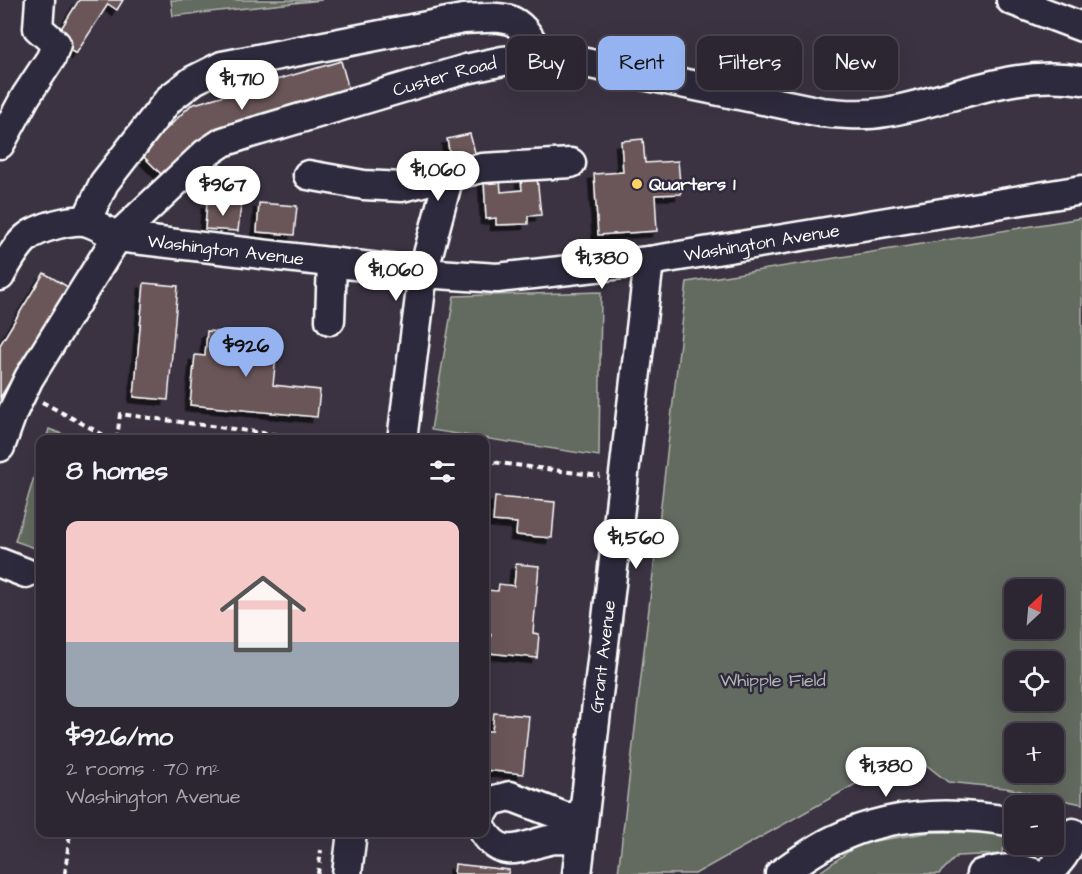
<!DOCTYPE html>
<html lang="en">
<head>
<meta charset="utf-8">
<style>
	:root { --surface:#2c2632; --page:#342e3a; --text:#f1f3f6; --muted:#a6a5ac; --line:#48434d; --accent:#95b2f1 }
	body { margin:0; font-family:"Architects Daughter",sans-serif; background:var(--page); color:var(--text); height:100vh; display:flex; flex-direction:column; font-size:22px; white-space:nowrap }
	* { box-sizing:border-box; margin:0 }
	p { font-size:20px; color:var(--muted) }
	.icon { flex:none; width:33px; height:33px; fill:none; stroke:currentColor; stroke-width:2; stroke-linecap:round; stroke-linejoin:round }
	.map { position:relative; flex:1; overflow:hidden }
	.side { position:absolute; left:36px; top:435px; width:453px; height:402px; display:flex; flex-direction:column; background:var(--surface); border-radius:12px; box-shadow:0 6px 24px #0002,0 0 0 2px var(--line) }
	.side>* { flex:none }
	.top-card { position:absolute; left:507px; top:36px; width:484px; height:54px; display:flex; gap:12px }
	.needle { width:39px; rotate:26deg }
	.buttons { position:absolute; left:1004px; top:579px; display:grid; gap:12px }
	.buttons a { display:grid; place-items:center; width:60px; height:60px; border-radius:12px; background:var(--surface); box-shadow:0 6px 24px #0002,0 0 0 2px var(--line); font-size:30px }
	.price { position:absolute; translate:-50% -51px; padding:0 14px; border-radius:21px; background:#fff; color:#222; font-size:20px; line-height:39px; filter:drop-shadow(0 2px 3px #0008) }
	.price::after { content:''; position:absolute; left:50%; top:36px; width:18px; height:14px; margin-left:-9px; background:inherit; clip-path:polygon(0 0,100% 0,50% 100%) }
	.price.current { background:var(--accent); color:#111 }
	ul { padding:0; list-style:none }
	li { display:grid; align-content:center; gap:12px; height:318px; padding:0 30px }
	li+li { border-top:2px solid var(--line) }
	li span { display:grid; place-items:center; height:186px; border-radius:12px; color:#555 }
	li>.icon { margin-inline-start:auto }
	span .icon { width:108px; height:108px; fill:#fffc; stroke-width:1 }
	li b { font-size:26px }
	h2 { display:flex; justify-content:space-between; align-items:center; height:72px; padding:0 30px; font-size:26px }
	.tag { padding:0 21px; border-radius:12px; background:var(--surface); box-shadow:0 6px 24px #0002,0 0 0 2px var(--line); font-size:21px; line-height:54px }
	.tag.current { background:var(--accent); color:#111 }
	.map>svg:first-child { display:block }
	.green { fill:#636b5e; stroke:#b1b5ae; stroke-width:1.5; fill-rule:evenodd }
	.building { fill:#6a5658; stroke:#fff; stroke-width:1.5; filter:url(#shadow) }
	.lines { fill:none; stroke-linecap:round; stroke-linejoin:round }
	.minor-casing { stroke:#fff; stroke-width:33 }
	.path { stroke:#fff; stroke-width:4; stroke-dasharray:6 4.5; stroke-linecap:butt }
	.minor { stroke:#2f2a3d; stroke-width:28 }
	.poi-dot { fill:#ffd166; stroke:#2f2a3d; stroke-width:2 }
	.labels { text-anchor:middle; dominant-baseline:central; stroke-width:5; stroke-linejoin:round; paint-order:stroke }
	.street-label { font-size:18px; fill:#fff; stroke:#2f2a3d }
	.poi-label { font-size:18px; font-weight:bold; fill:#fff; stroke:#2f2a3d; text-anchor:start }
	.park-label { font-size:18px; fill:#b1b5ae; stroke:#2f2a3d }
</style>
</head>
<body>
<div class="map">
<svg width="1082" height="874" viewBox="0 0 1082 874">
	<defs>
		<filter id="shadow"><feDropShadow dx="-5.5" dy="5.5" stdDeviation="0" flood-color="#0009"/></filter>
	</defs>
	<rect width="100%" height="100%" fill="#3b3342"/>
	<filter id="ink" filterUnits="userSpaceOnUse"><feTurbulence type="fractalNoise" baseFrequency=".0167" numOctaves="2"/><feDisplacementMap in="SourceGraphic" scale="12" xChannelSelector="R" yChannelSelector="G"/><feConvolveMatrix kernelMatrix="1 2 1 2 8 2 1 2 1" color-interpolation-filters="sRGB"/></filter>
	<g filter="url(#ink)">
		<path class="green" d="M 171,0 L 322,0 L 173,16 Z
			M 1082,218 L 1082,804 L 1006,788 L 948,782 L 911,753 L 695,874 L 618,874 L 687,282 ZM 1014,590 L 1053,590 L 1053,628 L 1014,628 ZM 1014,662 L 1053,662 L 1053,700 L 1014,700 ZM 1014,734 L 1053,734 L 1053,772 L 1014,772 Z
			M 601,292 L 599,456 L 431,430 L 454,296 Z
			M 49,429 L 75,439 L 46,439 Z
			M 40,457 L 40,550 L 15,541 Z
			M 933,832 L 989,833 L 1009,837 L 1001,854 L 957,856 L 939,874 L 817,874 L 861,843 Z"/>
		<path class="building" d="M 79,0 L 123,0 L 117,10 L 108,4 L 76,54 L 54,40 Z
			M 341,61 L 349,90 L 210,132 L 162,175 L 141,154 L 191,105 Z
			M 470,134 L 476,156 L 451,162 L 447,139 Z
			M 643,139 L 645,163 L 678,161 L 681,194 L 655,195 L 657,231 L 598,235 L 594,174 L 623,172 L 621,141 Z
			M 537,177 L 541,215 L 528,216 L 528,224 L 496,225 L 496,218 L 486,219 L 484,180 L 500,179 L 501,192 L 522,190 L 521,179 Z
			M 207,203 L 241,205 L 238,231 L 205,229 Z
			M 259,203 L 297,206 L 294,235 L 257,232 Z
			M 44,273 L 68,287 L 0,398 L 0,345 Z
			M 144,283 L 178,286 L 168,400 L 134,397 Z
			M 207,331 L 278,337 L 273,385 L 320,390 L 317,417 L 190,405 L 195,355 L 205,356 Z
			M 495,497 L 555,502 L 552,538 L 516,535 L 517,523 L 493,521 Z
			M 516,564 L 539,566 L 533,633 L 539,634 L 537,658 L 489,653 L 491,634 L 484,634 L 484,590 L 498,591 L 499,584 L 514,586 Z
			M 494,713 L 529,716 L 523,774 L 484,770 L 484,731 L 492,731 Z
			M 455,864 L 509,870 L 508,874 L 454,874 Z"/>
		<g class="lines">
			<g class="minor-casing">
				<g id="minor">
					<path d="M 1011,0 L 1082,27"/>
					<path d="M 0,144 L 26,96 L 51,58 L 56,44 L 38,28 L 40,0"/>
					<path d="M 308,175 L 364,185 L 402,187 L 482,168 L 571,163"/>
					<path d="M 86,221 L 104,183 L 169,99 L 194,80 L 222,66 L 463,19 C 509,17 518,12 540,57"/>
					<path id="s1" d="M 0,276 C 7,263 15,248 26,238 C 37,228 75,217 88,222 C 98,225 108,232 117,237 L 423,273 L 497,278 L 649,261 L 1082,190"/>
					<path d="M 330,320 L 332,262"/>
					<path d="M 402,440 L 423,273 L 449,176"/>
					<path id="s2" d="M 0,447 L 13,411 L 29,378 L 117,237 L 205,154 L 223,142 L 247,134 L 466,69 L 503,61 L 540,57 L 576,61 L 821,112 C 843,114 864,116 886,112 C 951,101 1014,68 1082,80"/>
					<path d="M 0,563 L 26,573"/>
					<path d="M 484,812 L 491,801 L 510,796 L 565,817 L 583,817"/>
					<path d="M 484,832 C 505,865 529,841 556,839 C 564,839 572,840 580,840"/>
					<path d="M 347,874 L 352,832"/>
					<path id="s3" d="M 577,874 L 649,261"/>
					<path d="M 780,874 C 797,862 815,849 834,840 C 890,812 953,811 1014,822"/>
					<path d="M 981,874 C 1000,869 1017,866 1036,874"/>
					<path d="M 1047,874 C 1060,861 1069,851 1073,833"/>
				</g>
			</g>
			<path class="path" d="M 42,402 L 113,440
				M 117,440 L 120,414 L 316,440
				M 484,461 L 600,476
				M 65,874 L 70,832
				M 318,874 L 321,850"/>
			<use href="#minor" class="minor"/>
		</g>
	</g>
	<circle class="poi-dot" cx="637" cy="184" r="6"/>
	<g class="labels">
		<g class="street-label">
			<text stroke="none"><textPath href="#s2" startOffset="615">Custer Road</textPath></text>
			<text stroke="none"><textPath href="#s1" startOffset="794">Washington Avenue</textPath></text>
			<text stroke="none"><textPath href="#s1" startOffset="254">Washington Avenue</textPath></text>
			<text stroke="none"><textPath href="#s3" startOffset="219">Grant Avenue</textPath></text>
		</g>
		<g class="poi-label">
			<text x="649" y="184">Quarters 1</text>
		</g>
		<g class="park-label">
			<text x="773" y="680">Whipple Field</text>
		</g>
	</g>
</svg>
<div class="buttons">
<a><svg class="needle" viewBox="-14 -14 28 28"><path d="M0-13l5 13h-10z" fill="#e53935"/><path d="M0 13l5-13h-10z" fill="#a6a5ac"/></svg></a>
<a><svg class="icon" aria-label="locate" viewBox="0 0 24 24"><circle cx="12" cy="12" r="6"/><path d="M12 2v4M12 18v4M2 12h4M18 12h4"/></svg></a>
<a>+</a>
<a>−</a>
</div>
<b class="price" style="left:242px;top:111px">$1,710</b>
<b class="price" style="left:438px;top:202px">$1,060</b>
<b class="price" style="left:223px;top:217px">$967</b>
<b class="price" style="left:602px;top:290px">$1,380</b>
<b class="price" style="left:396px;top:302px">$1,060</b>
<b class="price current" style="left:246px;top:378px">$926</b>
<b class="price" style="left:636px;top:570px">$1,560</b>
<b class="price" style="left:886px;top:798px">$1,380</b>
<div class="top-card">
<a class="tag">Buy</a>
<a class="tag current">Rent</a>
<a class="tag">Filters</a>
<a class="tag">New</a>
</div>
<section class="side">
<h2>8 homes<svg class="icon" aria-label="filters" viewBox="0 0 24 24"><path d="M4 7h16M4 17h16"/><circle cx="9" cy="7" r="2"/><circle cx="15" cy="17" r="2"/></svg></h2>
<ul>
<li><span style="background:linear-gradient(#f6c9c9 65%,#9aa5b1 0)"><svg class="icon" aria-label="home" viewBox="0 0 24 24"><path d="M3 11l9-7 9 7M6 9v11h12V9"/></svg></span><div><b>$926/mo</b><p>2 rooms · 70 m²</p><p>Washington Avenue</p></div></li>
</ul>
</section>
</div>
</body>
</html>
